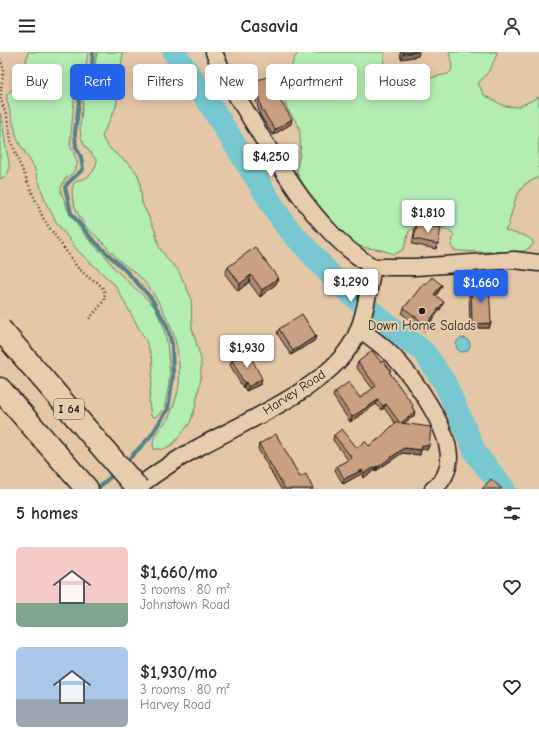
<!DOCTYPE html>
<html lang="en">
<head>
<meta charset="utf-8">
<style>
	:root { --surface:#fff; --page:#f7f7f7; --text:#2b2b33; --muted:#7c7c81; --accent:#2563eb }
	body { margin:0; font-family:"Comic Neue",sans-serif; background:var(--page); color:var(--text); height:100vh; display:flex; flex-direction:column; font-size:15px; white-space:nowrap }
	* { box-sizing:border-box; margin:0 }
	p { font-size:13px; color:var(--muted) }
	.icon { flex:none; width:22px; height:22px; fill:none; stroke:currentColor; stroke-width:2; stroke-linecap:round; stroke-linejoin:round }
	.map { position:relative; height:437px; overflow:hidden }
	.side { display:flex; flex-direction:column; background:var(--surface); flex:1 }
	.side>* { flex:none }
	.banner { position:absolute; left:12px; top:12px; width:515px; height:36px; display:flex; gap:8px }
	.price { position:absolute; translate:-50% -34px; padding:0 9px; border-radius:4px; background:#fff; color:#222; font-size:13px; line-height:26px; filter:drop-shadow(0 1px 2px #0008) }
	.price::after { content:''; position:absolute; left:50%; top:24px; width:12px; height:9px; margin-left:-6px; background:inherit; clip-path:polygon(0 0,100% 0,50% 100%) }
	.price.on { background:var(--accent); color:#fff }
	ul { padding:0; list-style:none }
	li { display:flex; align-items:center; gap:12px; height:100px; padding:0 16px }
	li span { display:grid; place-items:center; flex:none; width:112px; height:80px; border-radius:6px; color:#555 }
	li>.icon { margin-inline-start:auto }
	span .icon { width:48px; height:48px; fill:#fffc; stroke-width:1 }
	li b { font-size:17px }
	h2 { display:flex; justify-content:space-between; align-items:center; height:48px; padding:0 16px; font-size:17px }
	.pill { padding:0 14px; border-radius:6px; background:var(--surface); box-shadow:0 2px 10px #0003; font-size:14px; line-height:36px }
	.pill.on { background:var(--accent); color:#fff }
	header { display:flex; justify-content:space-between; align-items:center; height:52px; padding:0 16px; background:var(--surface); font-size:18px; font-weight:800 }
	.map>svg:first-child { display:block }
	.green { fill:#b3edb2; stroke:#688467 }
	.water { fill:#77c8d0; stroke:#538388 }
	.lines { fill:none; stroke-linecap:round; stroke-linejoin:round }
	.stream { stroke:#538388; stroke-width:4 }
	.river { stroke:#77c8d0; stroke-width:23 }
	.minor-casing { stroke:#1c1c1c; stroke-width:19 }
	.highway-casing { stroke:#1c1c1c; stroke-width:25 }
	.path { stroke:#1c1c1c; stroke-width:2.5; stroke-dasharray:1 3; stroke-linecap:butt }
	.minor { stroke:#e6cdae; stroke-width:16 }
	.highway { stroke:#e6cdae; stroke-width:22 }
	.highway-bridge-casing { stroke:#1c1c1c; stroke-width:25; stroke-linecap:butt }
	.highway-bridge { stroke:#e6cdae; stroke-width:22 }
	.wall { fill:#ad8a70; stroke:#1c1c1c }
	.shaded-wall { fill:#8d705b; stroke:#1c1c1c }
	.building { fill:#c9a082; stroke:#1c1c1c }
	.poi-dot { fill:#1c1c1c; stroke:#e6cdae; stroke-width:1.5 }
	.labels { text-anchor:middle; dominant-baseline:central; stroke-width:4; stroke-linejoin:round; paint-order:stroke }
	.shield { fill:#e6cdae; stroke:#595148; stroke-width:1 }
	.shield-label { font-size:12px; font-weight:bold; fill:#1c1c1c }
	.poi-label { font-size:13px; fill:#1c1c1c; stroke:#e6cdae }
	.street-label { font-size:13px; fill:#1c1c1c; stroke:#e6cdae }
</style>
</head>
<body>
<header><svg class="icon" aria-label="menu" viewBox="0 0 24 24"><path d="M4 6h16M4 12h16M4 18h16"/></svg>Casavia<svg class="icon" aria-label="person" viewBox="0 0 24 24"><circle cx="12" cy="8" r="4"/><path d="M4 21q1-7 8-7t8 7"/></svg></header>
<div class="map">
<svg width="539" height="437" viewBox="0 0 539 437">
	<rect width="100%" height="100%" fill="#e4c7a7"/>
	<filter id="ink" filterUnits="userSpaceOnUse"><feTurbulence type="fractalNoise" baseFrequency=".025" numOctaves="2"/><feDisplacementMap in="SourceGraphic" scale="8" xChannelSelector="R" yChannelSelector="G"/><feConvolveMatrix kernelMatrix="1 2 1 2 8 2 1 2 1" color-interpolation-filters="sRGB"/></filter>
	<g filter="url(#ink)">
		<path class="green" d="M 28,0 L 88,0 L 85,21 L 74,49 L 70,93 L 77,109 L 77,114 L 72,122 L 65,127 L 61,135 L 61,140 L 70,163 L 87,186 L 106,205 L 115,217 L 154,254 L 163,273 L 167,291 L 170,324 L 168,338 L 164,357 L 156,365 L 151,364 L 149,349 L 153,316 L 152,306 L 147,291 L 115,233 L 79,200 L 57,171 L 46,151 L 34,115 L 18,89 L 7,48 L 7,42 C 23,28 24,21 28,0 Z
			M 97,0 L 123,0 L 116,55 L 102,84 L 104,89 L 110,97 L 130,113 L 137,121 L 140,130 L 142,151 L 155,178 L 159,195 L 168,208 L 178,218 L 191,245 L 192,276 L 201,307 L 201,325 L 195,356 L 190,371 L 173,392 L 164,397 L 154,397 C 149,381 167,374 171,360 C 174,353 178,341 179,334 C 181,307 176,281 163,258 C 156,245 147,231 136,221 C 133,218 129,217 126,214 C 115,206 108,195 98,186 C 95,182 90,180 87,176 C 78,164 68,145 74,131 C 77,128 79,128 83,127 C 91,125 96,116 97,109 L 85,94 L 81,85 L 80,75 L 84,42 L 94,19 Z
			M 299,0 L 384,0 C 384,11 383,20 389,30 L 399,32 L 405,30 L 421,30 L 434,25 L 448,22 L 451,19 L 452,14 L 449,0 L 497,0 C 495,10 486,25 478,31 L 484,43 L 504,54 L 518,55 L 539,45 L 539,125 L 525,132 L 516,145 L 508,174 L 505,178 C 514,183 525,181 533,189 L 533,193 L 525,199 L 480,200 L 459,199 L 454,198 L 451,194 L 454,184 L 452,180 C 445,176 429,172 420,174 C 416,174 412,177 409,179 L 404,197 L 395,202 C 390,201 386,199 381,198 C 372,196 365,197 357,193 C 345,186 300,133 297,120 C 296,113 299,108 300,102 C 301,96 300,80 299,75 C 296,67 289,62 286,54 C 284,49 283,41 285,36 C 286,32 289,29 290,25 C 292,13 291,10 299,0 Z
			M 0,61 C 4,71 3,80 5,90 C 6,99 10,109 9,118 C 8,123 4,125 0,127 Z"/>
		<path class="water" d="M456 293a7 7 0 1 1 14 0a7 7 0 1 1-14 0Z"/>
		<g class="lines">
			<path class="stream" d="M 93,0 L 92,13 L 88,27 L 80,43 L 75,81 L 76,95 L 81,105 L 83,117 C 77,124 70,127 65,135 L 71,161 L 91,186 L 129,222 L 151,246 L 167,274 L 172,293 L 173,325 L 168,357 L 150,385 L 125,411
				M 97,437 L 116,420"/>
			<path class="river" d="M 174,0 L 209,51 L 285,173 L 340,233 L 388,273 L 424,300 L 445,331 L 476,402 L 504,437"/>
			<g class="minor-casing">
				<path id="minor" d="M 214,0 C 223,25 239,47 252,69 C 285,123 318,181 373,215
					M 373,215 L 415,215 L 514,208 L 539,211
					M 359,277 C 371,285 383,294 393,304 C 414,326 448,374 449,405 C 449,418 443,430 433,437
					M 135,437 C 156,421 178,406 201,394 C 246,369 326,336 352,291 C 365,269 368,240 373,215"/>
			</g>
			<g class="highway-casing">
				<path id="highway" d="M 0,337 L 87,437"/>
			</g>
			<path class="path" d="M 0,7 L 4,18 L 1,36 L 1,48 L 8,68 L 11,88 L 19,110 L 44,168 L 78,216 L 89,226 L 97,230 L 102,235 L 105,241 L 104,247 L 101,253 L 88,268"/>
			<use href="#minor" class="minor"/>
			<use href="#highway" class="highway"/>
			<g class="highway-bridge-casing">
				<path id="highway-bridge" d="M 0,277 L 138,437"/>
			</g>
			<use href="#highway-bridge" class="highway-bridge"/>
		</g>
		<path class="wall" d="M 400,0 L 419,0 L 418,4 L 401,7 Z
			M 254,29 L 291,72 L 273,83 L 260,63 L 252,34 Z
			M 417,172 L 438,192 L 436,197 L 412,192 L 415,176 Z
			M 228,215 L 278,226 L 276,232 L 260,245 L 249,230 L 238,239 L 225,222 Z
			M 472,231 L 491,271 L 489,276 L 470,276 L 469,241 Z
			M 426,232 L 442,233 L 439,239 L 436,244 L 441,256 L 424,279 L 402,262 L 404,256 Z
			M 279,277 L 316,284 L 314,289 L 291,303 L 277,281 Z
			M 232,308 L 261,332 L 246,339 L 244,335 L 243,336 L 230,313 Z
			M 358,310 L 390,321 L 415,360 L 414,364 L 404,371 L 429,394 L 427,398 L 421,397 L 420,403 L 402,401 L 376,419 L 375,418 L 363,426 L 361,422 L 343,432 L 335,418 L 337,414 L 348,408 L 333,388 L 334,383 L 357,396 L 369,394 L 379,387 L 395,371 L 384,356 L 381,358 L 376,352 L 350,370 L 333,344 L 335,340 L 360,346 L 373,337 L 356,315 Z
			M 259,392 L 300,425 L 313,437 L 281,437 L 258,397 Z"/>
		<path class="shaded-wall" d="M 416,0 L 419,0 L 418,4 L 401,7 L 403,2 Z
			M 292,67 L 291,72 L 273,83 L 275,78 Z
			M 251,223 L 249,230 L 238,239 L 240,232 Z
			M 278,226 L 276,232 L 260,245 L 262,238 Z
			M 442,233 L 439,239 L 432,249 L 434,242 Z
			M 444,250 L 441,256 L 424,279 L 426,273 Z
			M 491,271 L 489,276 L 470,276 L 472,272 Z
			M 316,284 L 314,289 L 291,303 L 293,299 Z
			M 262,327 L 261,332 L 246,339 L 248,335 Z
			M 246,330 L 244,335 L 243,336 L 244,331 Z
			M 378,348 L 376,352 L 350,370 L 352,365 Z
			M 386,352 L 384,356 L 381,358 L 383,354 Z
			M 415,360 L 414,364 L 399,375 L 401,371 Z
			M 422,393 L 429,394 L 427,398 L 420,397 Z
			M 404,396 L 421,398 L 420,403 L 402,401 L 376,419 L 378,415 Z
			M 377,414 L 375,418 L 363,426 L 364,421 Z
			M 362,418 L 361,422 L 343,432 L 344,427 Z"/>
		<path class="building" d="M 403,0 L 416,0 L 403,2 Z
			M 274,23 L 281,50 L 292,67 L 275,78 L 262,58 L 254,29 Z
			M 417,172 L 441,176 L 438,192 L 414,187 Z
			M 255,195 L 278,226 L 262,238 L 251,223 L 240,232 L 228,215 Z
			M 432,225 L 442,233 L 434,242 L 444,250 L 426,273 L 404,256 L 424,231 L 426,232 Z
			M 472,231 L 489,231 L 491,271 L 472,272 L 471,237 L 472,237 Z
			M 302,262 L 316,284 L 293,299 L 279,277 Z
			M 372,299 L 381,310 L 383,309 L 391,319 L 389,320 L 413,353 L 412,355 L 415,360 L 401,371 L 431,375 L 429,394 L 422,393 L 421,398 L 404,396 L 378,415 L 377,414 L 364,421 L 362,418 L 344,427 L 337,414 L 352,406 L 334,383 L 342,377 L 357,396 L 365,389 L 369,394 L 379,387 L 396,370 L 400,371 L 386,352 L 383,354 L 378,348 L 352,365 L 335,340 L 349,330 L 360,346 L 376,334 L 358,310 Z
			M 247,300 L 249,304 L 250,303 L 262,327 L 248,335 L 246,330 L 244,331 L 232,308 Z
			M 276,382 L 300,425 L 306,422 L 313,437 L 285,437 L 259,392 Z
			M 491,427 L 502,437 L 482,437 Z"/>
	</g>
	<circle class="poi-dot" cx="422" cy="259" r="4"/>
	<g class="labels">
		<rect class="shield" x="54" y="347" width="30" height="20" rx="3"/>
		<g class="shield-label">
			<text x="69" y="357">I 64</text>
		</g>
		<g class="poi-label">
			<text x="422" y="273">Down Home Salads</text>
		</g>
		<g class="street-label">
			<text transform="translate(294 340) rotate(-33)">Harvey Road</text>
		</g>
	</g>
</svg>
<b class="price" style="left:271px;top:126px">$4,250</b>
<b class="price" style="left:428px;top:182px">$1,810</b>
<b class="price" style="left:351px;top:251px">$1,290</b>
<b class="price on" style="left:481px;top:252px">$1,660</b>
<b class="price" style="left:247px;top:317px">$1,930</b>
<div class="banner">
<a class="pill">Buy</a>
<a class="pill on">Rent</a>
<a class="pill">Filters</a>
<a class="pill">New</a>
<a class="pill">Apartment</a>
<a class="pill">House</a>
</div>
</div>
<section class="side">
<h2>5 homes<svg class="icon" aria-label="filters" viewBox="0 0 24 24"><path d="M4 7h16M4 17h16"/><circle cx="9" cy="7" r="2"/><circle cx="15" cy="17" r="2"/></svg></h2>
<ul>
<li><span style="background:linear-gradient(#f6c9c9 70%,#7fa58c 0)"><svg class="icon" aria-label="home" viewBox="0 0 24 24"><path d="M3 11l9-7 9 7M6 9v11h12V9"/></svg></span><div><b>$1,660/mo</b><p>3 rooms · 80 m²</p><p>Johnstown Road</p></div><svg class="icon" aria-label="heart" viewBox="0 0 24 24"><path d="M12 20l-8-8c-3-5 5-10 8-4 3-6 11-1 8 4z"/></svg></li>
<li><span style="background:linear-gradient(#a9c7e8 65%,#9aa5b1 0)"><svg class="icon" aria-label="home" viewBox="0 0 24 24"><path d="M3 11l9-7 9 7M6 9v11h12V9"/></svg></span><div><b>$1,930/mo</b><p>3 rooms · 80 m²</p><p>Harvey Road</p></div><svg class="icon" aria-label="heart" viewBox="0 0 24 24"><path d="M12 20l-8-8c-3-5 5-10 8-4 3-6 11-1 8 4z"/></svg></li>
</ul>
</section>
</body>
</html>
